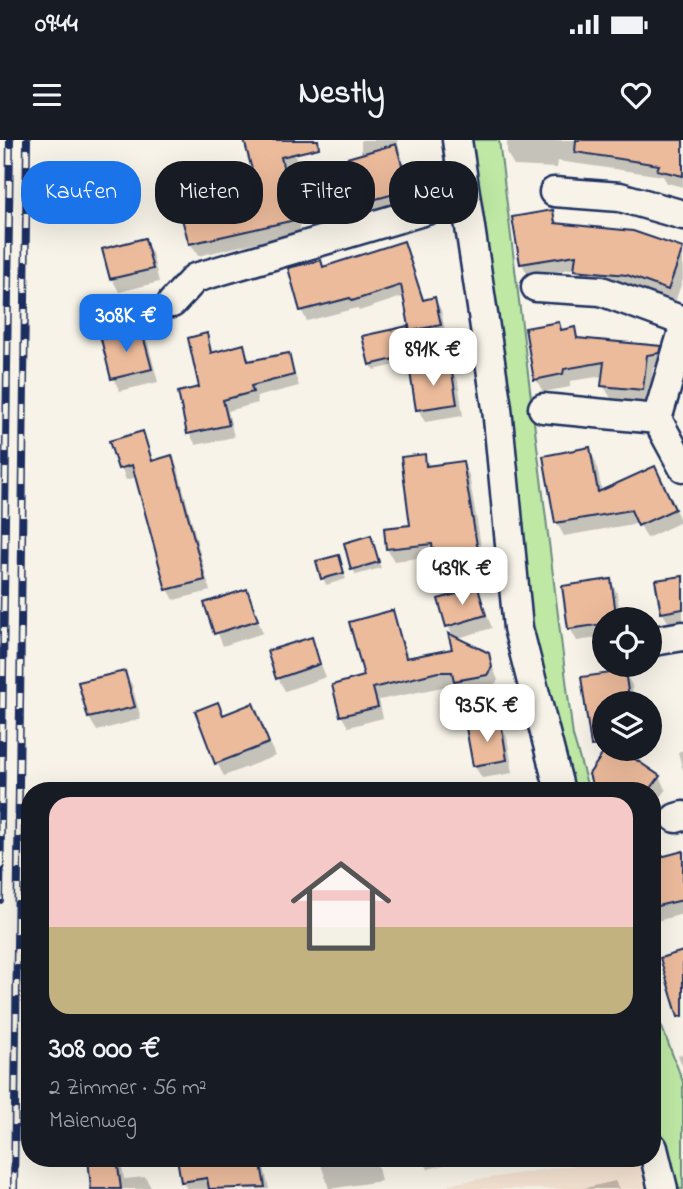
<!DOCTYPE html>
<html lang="de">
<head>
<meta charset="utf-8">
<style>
	:root { --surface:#171b24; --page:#242831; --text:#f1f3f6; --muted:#9ea1a6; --line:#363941; --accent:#1a73e8 }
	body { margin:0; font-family:"Indie Flower",sans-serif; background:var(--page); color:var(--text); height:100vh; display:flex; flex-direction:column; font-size:26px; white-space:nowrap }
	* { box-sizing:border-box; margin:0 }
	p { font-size:23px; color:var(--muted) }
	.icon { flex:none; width:38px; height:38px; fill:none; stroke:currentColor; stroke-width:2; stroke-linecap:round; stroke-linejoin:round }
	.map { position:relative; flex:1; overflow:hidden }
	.panel { position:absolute; left:21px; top:642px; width:640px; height:385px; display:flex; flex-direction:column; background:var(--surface); border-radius:28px; box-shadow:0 7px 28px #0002 }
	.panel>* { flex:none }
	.top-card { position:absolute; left:21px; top:21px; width:642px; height:63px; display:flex; gap:14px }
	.tools { position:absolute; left:592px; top:467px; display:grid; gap:14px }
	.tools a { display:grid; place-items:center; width:70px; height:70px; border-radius:50%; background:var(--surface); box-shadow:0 7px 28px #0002; font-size:35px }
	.price { position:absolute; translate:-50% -60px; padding:0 16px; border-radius:14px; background:#fff; color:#222; font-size:23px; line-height:46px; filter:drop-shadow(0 2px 4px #0008) }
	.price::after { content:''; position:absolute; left:50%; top:42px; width:21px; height:16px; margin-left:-10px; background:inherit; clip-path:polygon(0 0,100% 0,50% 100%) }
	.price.on { background:var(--accent); color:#fff }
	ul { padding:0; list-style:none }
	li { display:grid; align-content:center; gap:14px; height:371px; padding:0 28px }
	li+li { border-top:2px solid var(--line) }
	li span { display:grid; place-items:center; height:217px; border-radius:21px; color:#555 }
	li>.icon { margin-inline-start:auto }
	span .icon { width:126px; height:126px; fill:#fffc; stroke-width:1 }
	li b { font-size:30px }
	.pill { padding:0 24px; border-radius:28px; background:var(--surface); box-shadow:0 7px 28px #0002; font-size:24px; line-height:63px }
	.pill.on { background:var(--accent); color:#fff }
	.status { display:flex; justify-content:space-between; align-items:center; height:49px; padding:0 35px; background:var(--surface); direction:ltr }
	.status svg { height:19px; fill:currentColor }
	header { display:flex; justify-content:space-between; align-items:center; height:91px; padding:0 28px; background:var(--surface); font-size:32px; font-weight:700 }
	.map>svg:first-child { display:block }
	.built { fill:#f4e2d1 }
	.green { fill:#bee8a4; stroke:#6c8c81; stroke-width:2 }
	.shadow { fill:#0003 }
	.building { fill:#ecbb9c; stroke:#1b2f5e; stroke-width:2 }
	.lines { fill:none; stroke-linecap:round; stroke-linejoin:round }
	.minor-casing { stroke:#1b2f5e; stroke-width:33 }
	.minor { stroke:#f7f3e8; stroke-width:28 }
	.rail-casing { stroke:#1b2f5e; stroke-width:8 }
	.rail { stroke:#f7f3e8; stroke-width:5; stroke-dasharray:16; stroke-linecap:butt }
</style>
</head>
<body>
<div class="status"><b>09:44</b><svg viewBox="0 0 49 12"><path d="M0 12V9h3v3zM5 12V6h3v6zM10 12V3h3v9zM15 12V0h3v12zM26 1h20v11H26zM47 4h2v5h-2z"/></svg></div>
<header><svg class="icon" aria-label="menu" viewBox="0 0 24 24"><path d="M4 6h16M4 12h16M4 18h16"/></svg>Nestly<svg class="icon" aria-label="heart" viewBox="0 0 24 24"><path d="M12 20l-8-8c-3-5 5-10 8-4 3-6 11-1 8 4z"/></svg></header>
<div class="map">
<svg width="683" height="1049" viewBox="0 0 683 1049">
	<rect width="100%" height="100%" fill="#f7f3e8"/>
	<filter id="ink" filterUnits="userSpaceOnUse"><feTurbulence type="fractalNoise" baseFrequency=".0143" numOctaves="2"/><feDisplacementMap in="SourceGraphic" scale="14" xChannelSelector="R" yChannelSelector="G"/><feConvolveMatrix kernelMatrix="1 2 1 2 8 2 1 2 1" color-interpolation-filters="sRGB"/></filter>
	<g filter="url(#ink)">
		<path class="built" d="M 653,1018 L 663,1049 L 450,1049 L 449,1044 L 616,1019 Z"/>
		<path class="green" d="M 457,0 L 499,0 L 573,596 L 589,651 L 560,651 L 518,488 Z
			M 653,864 L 683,942 L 683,1049 L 663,1049 L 653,1008 Z"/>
		<path class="shadow" d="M 246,0 L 292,0 L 298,27 L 287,30 L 301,92 L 198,116 L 191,104 L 183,73 L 260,54 Z
			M 361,0 L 397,0 L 415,62 L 370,75 L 362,63 Z
			M 507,0 L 683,0 L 683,47 L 667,43 L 663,36 L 558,21 L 557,28 L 514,26 L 507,13 Z
			M 552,72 L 559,85 L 682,109 L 683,139 L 675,162 L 635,147 L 583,142 L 575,128 L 529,137 L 522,124 L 514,79 Z
			M 144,100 L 152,113 L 159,142 L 119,152 L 112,139 L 105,110 Z
			M 403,103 L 425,161 L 435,159 L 441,170 L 446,196 L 418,201 L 412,191 L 405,156 L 359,171 L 357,168 L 307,181 L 301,170 L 320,122 L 324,129 Z
			M 558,184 L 563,191 L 574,189 L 580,200 L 660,208 L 667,221 L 666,226 L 653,228 L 650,262 L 611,258 L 603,245 L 604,236 L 570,241 L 570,247 L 543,252 L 536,239 Z
			M 408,188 L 417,220 L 374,230 L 370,224 Z
			M 140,190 L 148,203 L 158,242 L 120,251 L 113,238 L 103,200 Z
			M 206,195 L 214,214 L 243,206 L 251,223 L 288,214 L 299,246 L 256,257 L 258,263 L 228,271 L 234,297 L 196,305 L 189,293 L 201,249 Z
			M 450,228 L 458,241 L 463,276 L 425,282 L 418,269 Z
			M 142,293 L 154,322 L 171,317 L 178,329 L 210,451 L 174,460 L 168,449 L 137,337 L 126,340 L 112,302 Z
			M 589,309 L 596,322 L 602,352 L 661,340 L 681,382 L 647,398 L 639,383 L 564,396 L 557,383 L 545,317 Z
			M 424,316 L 431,328 L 462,323 L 469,335 L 484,423 L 443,429 L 436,416 L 394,421 L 387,409 L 412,387 Z
			M 370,397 L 381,428 L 356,435 L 353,429 Z
			M 338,417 L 346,439 L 326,445 L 318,422 Z
			M 683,438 L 683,483 L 670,485 L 662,472 Z
			M 610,440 L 617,453 L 621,480 L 604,480 L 604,497 L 577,501 L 570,488 Z
			M 477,450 L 492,488 L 455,499 L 487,514 L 498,540 L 493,547 L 462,552 L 457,544 L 379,560 L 383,578 L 348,587 L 341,575 L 367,538 L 392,472 L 409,519 L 455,511 L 455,499 L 448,486 Z
			M 246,451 L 263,493 L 223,506 L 206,464 Z
			M 311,499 L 326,537 L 285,551 L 278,538 Z
			M 624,532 L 632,545 L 634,564 L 604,564 L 583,538 Z
			M 125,533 L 132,545 L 141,579 L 97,591 L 89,578 L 80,543 Z
			M 217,564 L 224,577 L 253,565 L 275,616 L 224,636 L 217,623 Z
			M 500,584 L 507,597 L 513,633 L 482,638 L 474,625 Z
			M 608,609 L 617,609 L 659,637 L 666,650 L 653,669 L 653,651 L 596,651 Z
			M 683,610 L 683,631 L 678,612 Z
			M 653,690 L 662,718 L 683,713 L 683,774 L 653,782 Z
			M 683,914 L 683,928 L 678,915 Z
			M 90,1018 L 121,1018 L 124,1039 L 145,1037 L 152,1049 L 93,1049 Z
			M 212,1018 L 262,1018 L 269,1049 L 187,1049 L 182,1041 Z
			M 319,1018 L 376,1018 L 381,1041 L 329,1049 Z
			M 422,1018 L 457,1018 L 458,1021 L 428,1029 Z
			M 615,1041 L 619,1049 L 581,1049 Z"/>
		<path class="building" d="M 244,0 L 318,0 L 319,8 L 281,17 L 295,80 L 189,104 L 180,72 L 258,52 Z
			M 576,0 L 683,0 L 683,36 L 657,30 L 659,25 L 575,12 Z
			M 396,4 L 409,50 L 361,63 L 347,18 Z
			M 553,70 L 555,83 L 633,91 L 683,108 L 668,150 L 627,135 L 574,130 L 576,115 L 520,124 L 512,77 Z
			M 145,98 L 153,129 L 110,139 L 102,109 Z
			M 404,101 L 423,160 L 435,157 L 441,185 L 410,191 L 401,145 L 352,161 L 350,158 L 300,171 L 288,128 L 321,120 L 323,127 Z
			M 559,182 L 561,190 L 575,187 L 577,198 L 661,206 L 659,213 L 647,215 L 643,250 L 601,246 L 604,222 L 564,229 L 563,234 L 534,240 L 525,188 Z
			M 408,186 L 415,214 L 369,225 L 362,196 Z
			M 141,188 L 152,229 L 111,239 L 101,199 Z
			M 207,193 L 211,213 L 244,204 L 248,221 L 289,213 L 294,235 L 251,246 L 253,252 L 223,260 L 229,285 L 187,294 L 178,252 L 199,247 L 188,198 Z
			M 451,226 L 457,264 L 416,270 L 410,232 Z
			M 143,291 L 152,321 L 172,315 L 205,440 L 166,450 L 132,325 L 118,329 L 109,301 Z
			M 590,307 L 598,352 L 655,326 L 675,369 L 638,386 L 631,370 L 555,383 L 543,316 Z
			M 425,314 L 426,326 L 463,321 L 478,411 L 434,418 L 432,404 L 386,409 L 384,388 L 410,385 L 401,317 Z
			M 371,395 L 379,422 L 351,430 L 344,403 Z
			M 339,415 L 344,433 L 321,439 L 316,421 Z
			M 683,436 L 683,469 L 661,473 L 655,440 Z
			M 611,439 L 617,480 L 604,480 L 604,484 L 568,489 L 562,446 Z
			M 478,448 L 486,475 L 446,487 L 438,459 Z
			M 247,449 L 258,480 L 214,494 L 204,463 Z
			M 393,470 L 406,518 L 452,509 L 448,493 L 489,513 L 492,527 L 487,535 L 454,541 L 452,532 L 438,532 L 373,548 L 378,567 L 340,576 L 332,545 L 364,536 L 349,482 Z
			M 312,497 L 320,524 L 276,539 L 267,511 Z
			M 125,531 L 135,567 L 88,578 L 78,542 Z
			M 625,531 L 630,564 L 604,564 L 604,605 L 591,606 L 581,537 Z
			M 218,562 L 223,575 L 253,563 L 269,603 L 215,624 L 195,571 Z
			M 501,582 L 507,620 L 473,626 L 466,588 Z
			M 606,609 L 620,609 L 660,636 L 649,651 L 594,651 L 589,634 Z
			M 683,711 L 683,760 L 653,767 L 653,719 Z
			M 683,811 L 683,876 L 678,877 L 660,818 Z
			M 88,1018 L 117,1018 L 121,1049 L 91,1049 Z
			M 177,1018 L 260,1018 L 265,1047 L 209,1049 L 207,1038 L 181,1042 Z"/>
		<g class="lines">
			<g class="minor-casing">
				<path id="minor" d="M 457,0 L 497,268 L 518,488 L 560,651
					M 554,52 L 620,57 L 683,75
					M 536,147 L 601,151 L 683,181
					M 172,163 L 195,138 L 464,59
					M 683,191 L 657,279 L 683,327
					M 543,268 L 657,279
					M 654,501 L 683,496
					M 676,678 L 683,676
					M 653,1008 L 663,1049"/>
			</g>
			<use href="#minor" class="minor"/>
			<g class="rail-casing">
				<path id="rail" d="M 0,760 L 10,0
					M 14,1049 L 27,0"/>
			</g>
			<use href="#rail" class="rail"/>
		</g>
	</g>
</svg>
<div class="tools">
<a><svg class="icon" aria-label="locate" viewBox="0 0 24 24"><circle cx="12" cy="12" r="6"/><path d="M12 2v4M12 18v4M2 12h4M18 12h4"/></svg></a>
<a><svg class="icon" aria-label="layers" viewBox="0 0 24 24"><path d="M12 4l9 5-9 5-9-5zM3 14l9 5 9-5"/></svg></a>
</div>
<b class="price on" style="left:126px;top:214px">308K €</b>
<b class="price" style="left:433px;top:248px">891K €</b>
<b class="price" style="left:462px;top:467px">439K €</b>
<b class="price" style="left:487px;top:604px">935K €</b>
<div class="top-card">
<a class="pill on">Kaufen</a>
<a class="pill">Mieten</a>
<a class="pill">Filter</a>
<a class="pill">Neu</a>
</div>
<section class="panel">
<ul>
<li><span style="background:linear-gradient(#f6c9c9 60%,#c2b280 0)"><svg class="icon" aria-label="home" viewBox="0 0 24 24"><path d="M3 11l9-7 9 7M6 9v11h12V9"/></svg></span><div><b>308 000 €</b><p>2 Zimmer · 56 m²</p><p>Maienweg</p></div></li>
</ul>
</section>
</div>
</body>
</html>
